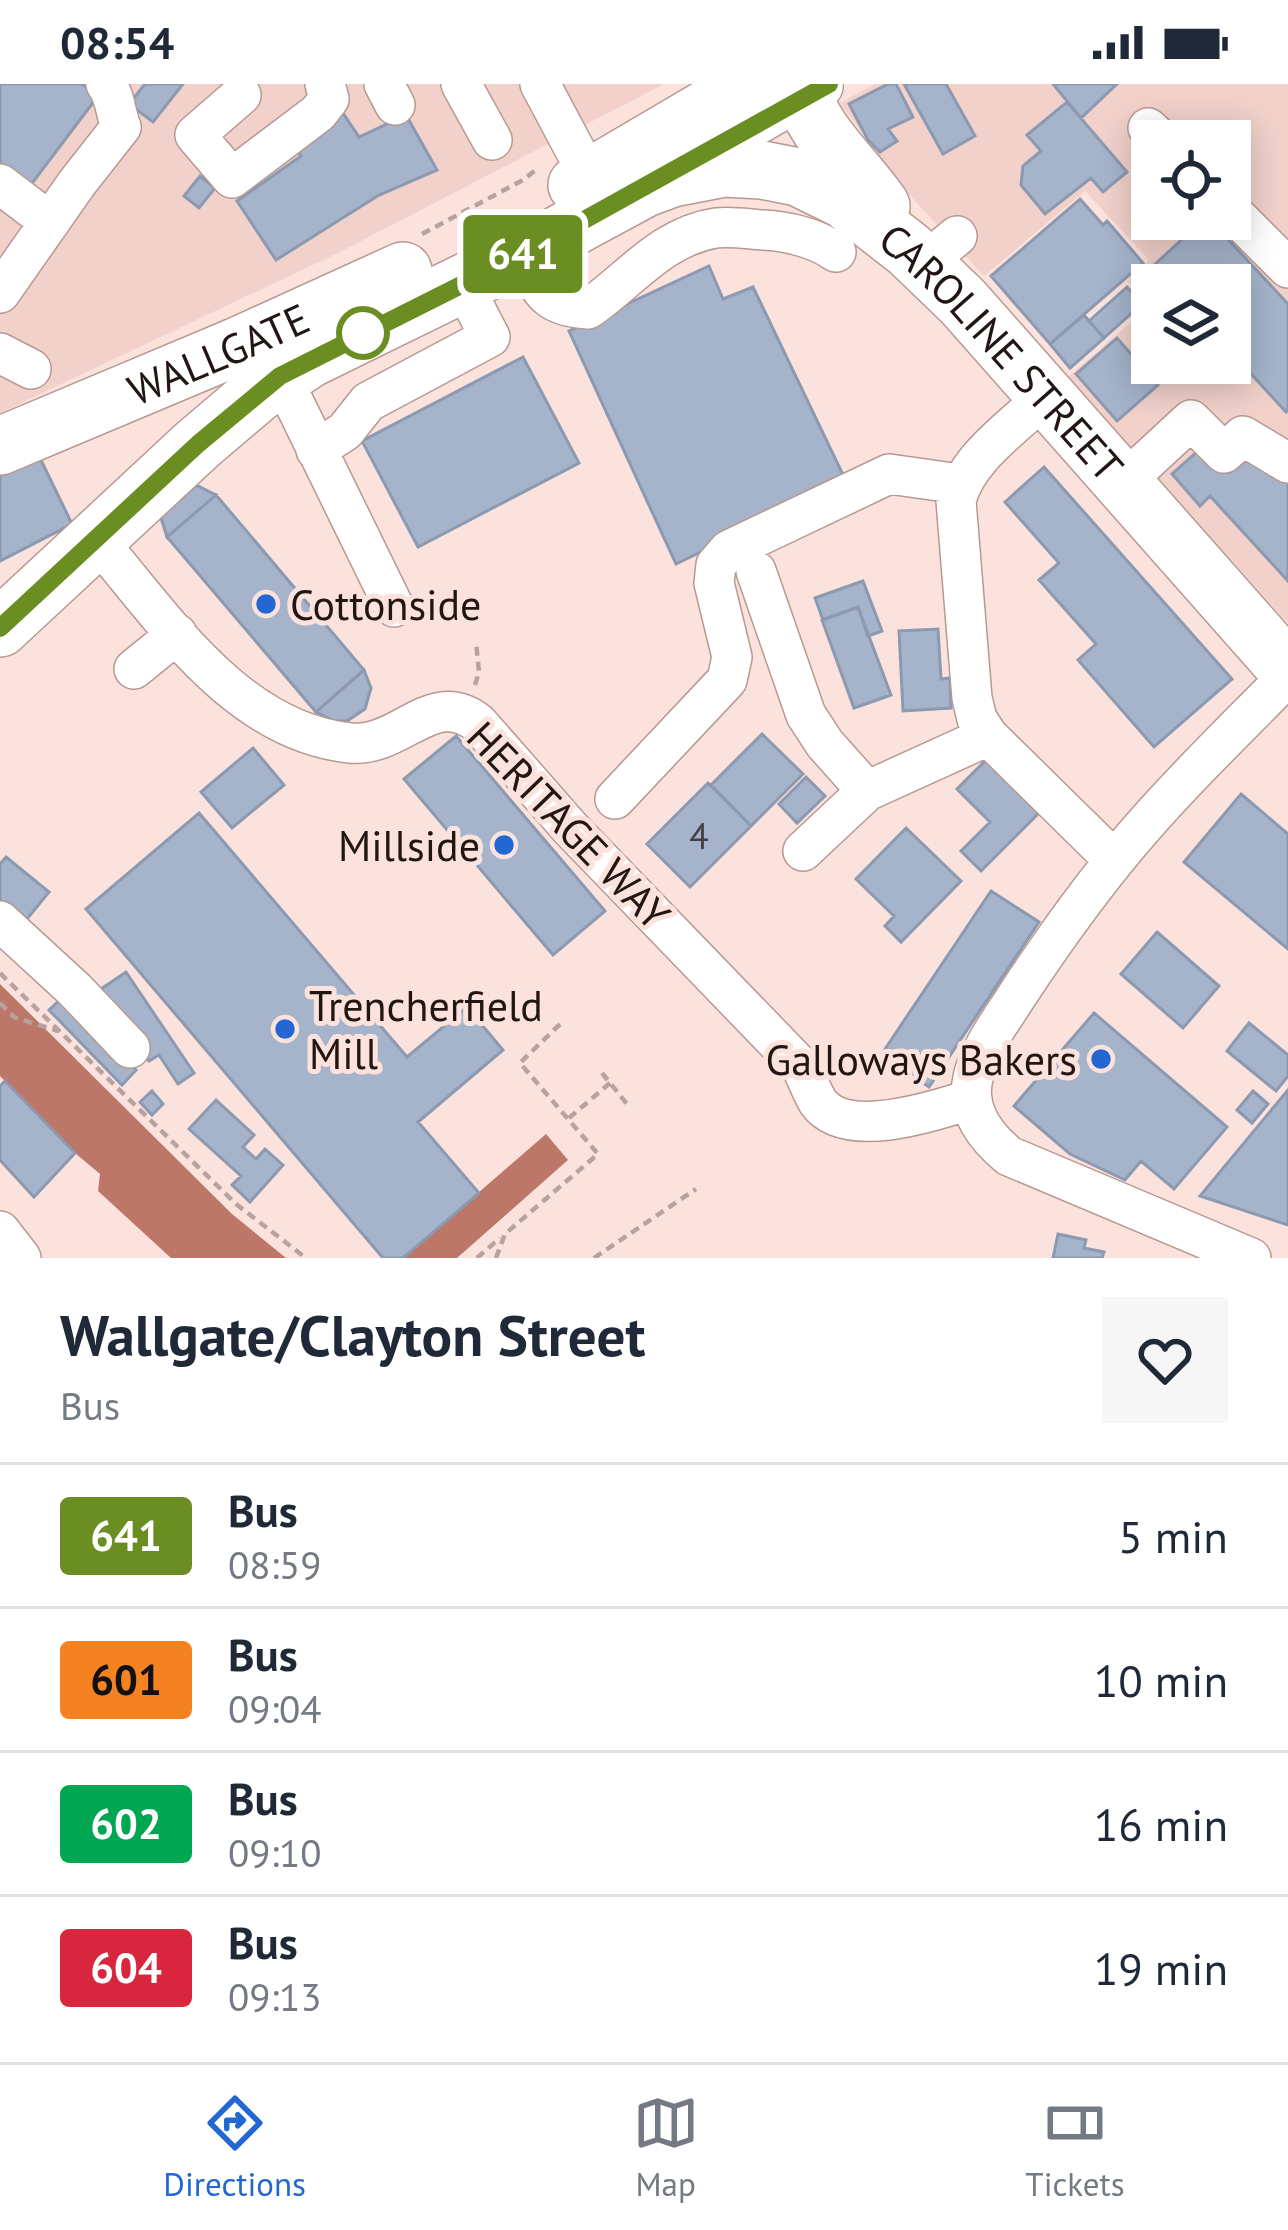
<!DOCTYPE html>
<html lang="en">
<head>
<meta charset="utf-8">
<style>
	body { margin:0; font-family:"PT Sans",sans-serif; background:#f6f6f7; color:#1f2937; height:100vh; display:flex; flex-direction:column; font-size:45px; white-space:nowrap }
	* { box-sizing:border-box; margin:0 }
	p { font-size:39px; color:#747a83 }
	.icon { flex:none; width:66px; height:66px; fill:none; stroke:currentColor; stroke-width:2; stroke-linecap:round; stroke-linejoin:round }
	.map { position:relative; height:1174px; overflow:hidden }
	.side { display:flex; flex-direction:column; background:#fff; flex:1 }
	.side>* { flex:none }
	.badge { padding:0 24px; border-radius:9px; font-size:42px; line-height:78px }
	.controls { position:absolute; left:1131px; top:36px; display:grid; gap:24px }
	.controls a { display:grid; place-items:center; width:120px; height:120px; border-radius:0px; background:#fff; box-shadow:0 6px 30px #0003; font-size:60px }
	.map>.badge { position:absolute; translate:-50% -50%; box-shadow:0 0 0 6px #fff }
	.round { display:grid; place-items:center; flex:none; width:126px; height:126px; border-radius:0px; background:#f6f6f7 }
	.headline { display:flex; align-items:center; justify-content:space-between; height:204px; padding:0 60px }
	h1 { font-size:57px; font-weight:700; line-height:90px }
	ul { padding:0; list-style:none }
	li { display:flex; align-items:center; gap:36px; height:144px; padding:0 60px; border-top:3px solid #e0e1e3 }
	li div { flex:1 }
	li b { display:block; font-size:45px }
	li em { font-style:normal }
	li .badge { min-width:132px; font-weight:700; text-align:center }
	.status { display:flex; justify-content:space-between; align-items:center; height:84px; padding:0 60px; background:#fff; direction:ltr }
	.status svg { height:33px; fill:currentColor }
	.tab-bar { display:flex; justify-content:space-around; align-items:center; height:168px; border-top:3px solid #e0e1e3; background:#fff; font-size:33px; color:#747a83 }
	.tab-bar a { display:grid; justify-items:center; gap:6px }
	.tab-bar .selected { color:#2367d3 }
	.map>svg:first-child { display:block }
</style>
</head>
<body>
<div class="status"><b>08:54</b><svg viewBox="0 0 49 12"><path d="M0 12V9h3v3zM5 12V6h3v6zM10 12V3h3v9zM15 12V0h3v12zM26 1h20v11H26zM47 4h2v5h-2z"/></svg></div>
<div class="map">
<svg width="1288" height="1174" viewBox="0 0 1288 1174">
	<rect width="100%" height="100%" fill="#fce2dc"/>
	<path fill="#f1d1ca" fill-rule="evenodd" d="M0,0H664L338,169L0,329Z
		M875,0H1288V539L1067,294L1130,239L1152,262V279H1230V201H1152V227L1127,197L1149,176L1085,107L984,192L904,105L840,19ZM1152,57H1230V135H1152Z"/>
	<path fill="#bc7768" d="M0,900L232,1130L286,1174H171L98,1107L100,1090L75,1069L0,992Z
		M546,1050L568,1076L457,1174H403Z"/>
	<path fill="#a5b4cb" stroke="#8b99b1" stroke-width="3" d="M0,0H82L98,12L27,106L0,85Z
		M145,0H183L153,38L129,20Z
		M888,0H896L913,33L888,45L897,57L880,68L868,56L849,20Z
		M904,0H946L975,52L943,70Z
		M1053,0H1117L1081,34Z
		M1067,18L1127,88L1103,108L1091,94L1045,130L1021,101L1023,82L1041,67L1027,51Z
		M341,26L359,53L406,31L437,86L379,111L276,176L237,117L301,72L291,59Z
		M200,92L215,104L199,124L184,112Z
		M1080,115L1103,141L1107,137L1143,179L1050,260L991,192Z
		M1204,135H1209L1288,220V326L1286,328L1230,267V201H1169L1152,183Z
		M709,182L723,215L753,203L846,397L676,480L569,247Z
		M1127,203L1152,231V253L1132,229L1104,254L1089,237Z
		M1084,231L1104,254L1070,284L1050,260Z
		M1117,254L1158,301L1117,337L1076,290Z
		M523,273L579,379L418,463L362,357Z
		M1256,364L1288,399V497L1210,412L1200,422L1172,390L1198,367L1220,377L1230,388Z
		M40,374L72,440L0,477V389Z
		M1044,383L1232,595L1154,663L1078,576L1096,560L1039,496L1059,479L1005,418Z
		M186,402H198L216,411L167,453L161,434L163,421Z
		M216,411L364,586L316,628L167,453Z
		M863,497L882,547L868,552L858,523L823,536L815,514Z
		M858,523L891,611L854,624L822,536Z
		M938,545L941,595L950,594L951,624L903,627L899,547Z
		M364,586L371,604L365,625L347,637H334L316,628Z
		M762,650L803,690L751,742L711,701Z
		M456,652L605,827L553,871L404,695Z
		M253,664L284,701L232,744L201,708Z
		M986,676L1040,728L981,787L961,767L990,738L957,705Z
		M806,693L825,712L797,739L779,720Z
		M708,699L751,742L690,803L647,760Z
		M1241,710L1288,750V865L1184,778Z
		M199,729L407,973L467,923L503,966L418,1038L479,1109L403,1174H383L86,825Z
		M906,744L961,797L901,858L885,842L894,832L856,795Z
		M6,773L49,808L23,840L0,822V780Z
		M991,807L1039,838L929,1003L881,971Z
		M1157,848L1219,902L1183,944L1121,890Z
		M126,888L194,989L178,1000L159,971L149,977L101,905Z
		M64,912L136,986L122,1001L49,926Z
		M1094,929L1227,1043L1174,1105L1141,1077L1125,1096L1070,1070L1014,1022Z
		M1249,939L1288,971V992L1276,1007L1227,967Z
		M5,997L75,1069L34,1113L0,1076V1002Z
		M1288,1006V1141L1200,1112Z
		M152,1007L163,1020L152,1031L140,1018Z
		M1253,1007L1268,1020L1252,1039L1237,1026Z
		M216,1016L254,1051L243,1063L256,1075L265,1065L283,1081L250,1118L232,1101L241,1092L189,1045Z
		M1058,1150L1086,1156L1084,1164L1104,1168L1102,1174H1053Z"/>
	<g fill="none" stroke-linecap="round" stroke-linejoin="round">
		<g stroke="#b89992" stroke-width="42">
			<path id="minor" d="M384,0L395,21
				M461,0L492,56
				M540,0L590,94
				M241,11L195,51L232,94L318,29L329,15L325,0
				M1148,44L1162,57
				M687,81L823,3
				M0,100L50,138
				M1230,126L1288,184
				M521,171C542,206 543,222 588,225C629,197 662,152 716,144C731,142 748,145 763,146C787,147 816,154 836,168
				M924,179L957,152
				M0,209L77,99L121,43C115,29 116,13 106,0
				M0,269L31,285
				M281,292L394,523
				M1047,311C1016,341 966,374 956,417L972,614L977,635L988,652L1114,776
				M316,366L345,347L368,318L490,253L463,201
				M1123,399L1191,336L1224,369L1243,352L1288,379
				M96,455C164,534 236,647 350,659C401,664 432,603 478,639L571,745L802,984C807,995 812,1008 818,1018C846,1057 935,1027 972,1015
				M756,487L806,631L825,660L867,707L988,652
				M134,585L177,550
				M615,715L727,596L732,573L714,499L716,481L729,466L889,390L960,400
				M803,767L867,707
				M0,837L75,906L130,964
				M0,1147L21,1174
				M1251,1174L1009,1072C986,1053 965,1027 973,994C979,965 1001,937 1016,913C1056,852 1099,792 1148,737C1192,687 1241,640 1288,592"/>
		</g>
		<g stroke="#b89992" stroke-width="60">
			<g id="highway">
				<path d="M800,0C811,49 854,82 881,122"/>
				<path d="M577,101L749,0"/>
				<path id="s1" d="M0,362L238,262L403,187"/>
				<path id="s2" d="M0,544L198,360L258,309L309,275L521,171L645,104L672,94L724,84L762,86L798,93L845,116L909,166L963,218L1288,586"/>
			</g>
		</g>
		<path stroke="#b7a29d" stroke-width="4.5" stroke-dasharray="9 6" stroke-linecap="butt" d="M422,150L523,96L537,85
			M475,601L479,588L476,558
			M0,889L236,1120L306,1174
			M0,919L14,933L58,947
			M602,989L627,1020
			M569,1034L610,999
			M477,1174L500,1154
			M496,1174L505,1150L598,1070L520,979L560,940
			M594,1174L696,1105"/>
		<use href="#minor" stroke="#fff" stroke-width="39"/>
		<use href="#highway" stroke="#fff" stroke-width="57"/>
	</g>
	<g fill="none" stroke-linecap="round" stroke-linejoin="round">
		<g stroke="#fff" stroke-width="27">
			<path id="line" d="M0,544L198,360L280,292L521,171L829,0"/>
		</g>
		<use href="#line" stroke="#6b8e23" stroke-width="18"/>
	</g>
	<circle fill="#fff" stroke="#6b8e23" stroke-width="6" cx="363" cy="249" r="24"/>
	<g fill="#2367d3" stroke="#fce2dc" stroke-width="4.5">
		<circle cx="266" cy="520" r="12"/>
		<circle cx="504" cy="761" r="12"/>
		<circle cx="285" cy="945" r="12"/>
		<circle cx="1101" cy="975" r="12"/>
	</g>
	<g text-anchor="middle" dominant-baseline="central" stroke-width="10" stroke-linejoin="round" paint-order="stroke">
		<g font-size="36" fill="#423e41">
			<text x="699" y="751">4</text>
		</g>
		<g font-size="42" fill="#211613" stroke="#fce2dc">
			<text stroke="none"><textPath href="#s1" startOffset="237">WALLGATE</textPath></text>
			<text stroke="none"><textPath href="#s2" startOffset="1215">CAROLINE STREET</textPath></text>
			<text transform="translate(569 741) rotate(46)">HERITAGE WAY</text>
		</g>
		<g font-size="42" fill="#211613" stroke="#fce2dc" text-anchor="start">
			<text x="290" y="520">Cottonside</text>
			<text x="480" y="761" text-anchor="end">Millside</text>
			<text x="309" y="921">Trencherfield<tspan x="309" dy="48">Mill</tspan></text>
			<text x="1077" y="975" text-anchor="end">Galloways Bakers</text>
		</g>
	</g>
</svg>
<div class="controls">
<a><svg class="icon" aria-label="locate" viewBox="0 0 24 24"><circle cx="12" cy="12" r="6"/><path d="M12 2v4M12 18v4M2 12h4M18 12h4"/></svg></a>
<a><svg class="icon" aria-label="layers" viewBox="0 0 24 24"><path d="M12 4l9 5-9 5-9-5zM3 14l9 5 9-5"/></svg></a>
</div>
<b class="badge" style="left:523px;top:170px;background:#6b8e23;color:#fff">641</b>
</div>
<section class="side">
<div class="headline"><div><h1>Wallgate/Clayton Street</h1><p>Bus</p></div><a class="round"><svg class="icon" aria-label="heart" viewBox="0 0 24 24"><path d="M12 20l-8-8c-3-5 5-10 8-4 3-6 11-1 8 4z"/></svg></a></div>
<ul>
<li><span class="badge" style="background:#6b8e23;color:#fff">641</span><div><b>Bus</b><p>08:59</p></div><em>5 min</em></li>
<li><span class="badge" style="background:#f58220;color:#111">601</span><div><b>Bus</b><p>09:04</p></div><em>10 min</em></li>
<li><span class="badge" style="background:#00a651;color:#fff">602</span><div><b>Bus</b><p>09:10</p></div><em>16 min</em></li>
<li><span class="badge" style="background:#d7263d;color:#fff">604</span><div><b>Bus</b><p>09:13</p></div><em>19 min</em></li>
</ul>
</section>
<nav class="tab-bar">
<a class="selected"><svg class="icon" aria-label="directions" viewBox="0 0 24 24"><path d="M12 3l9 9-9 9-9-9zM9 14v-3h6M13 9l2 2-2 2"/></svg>Directions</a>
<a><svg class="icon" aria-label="map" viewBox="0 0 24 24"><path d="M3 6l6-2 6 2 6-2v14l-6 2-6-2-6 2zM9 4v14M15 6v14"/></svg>Map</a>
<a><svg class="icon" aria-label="tickets" viewBox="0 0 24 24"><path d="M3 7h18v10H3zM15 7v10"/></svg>Tickets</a>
</nav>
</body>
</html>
